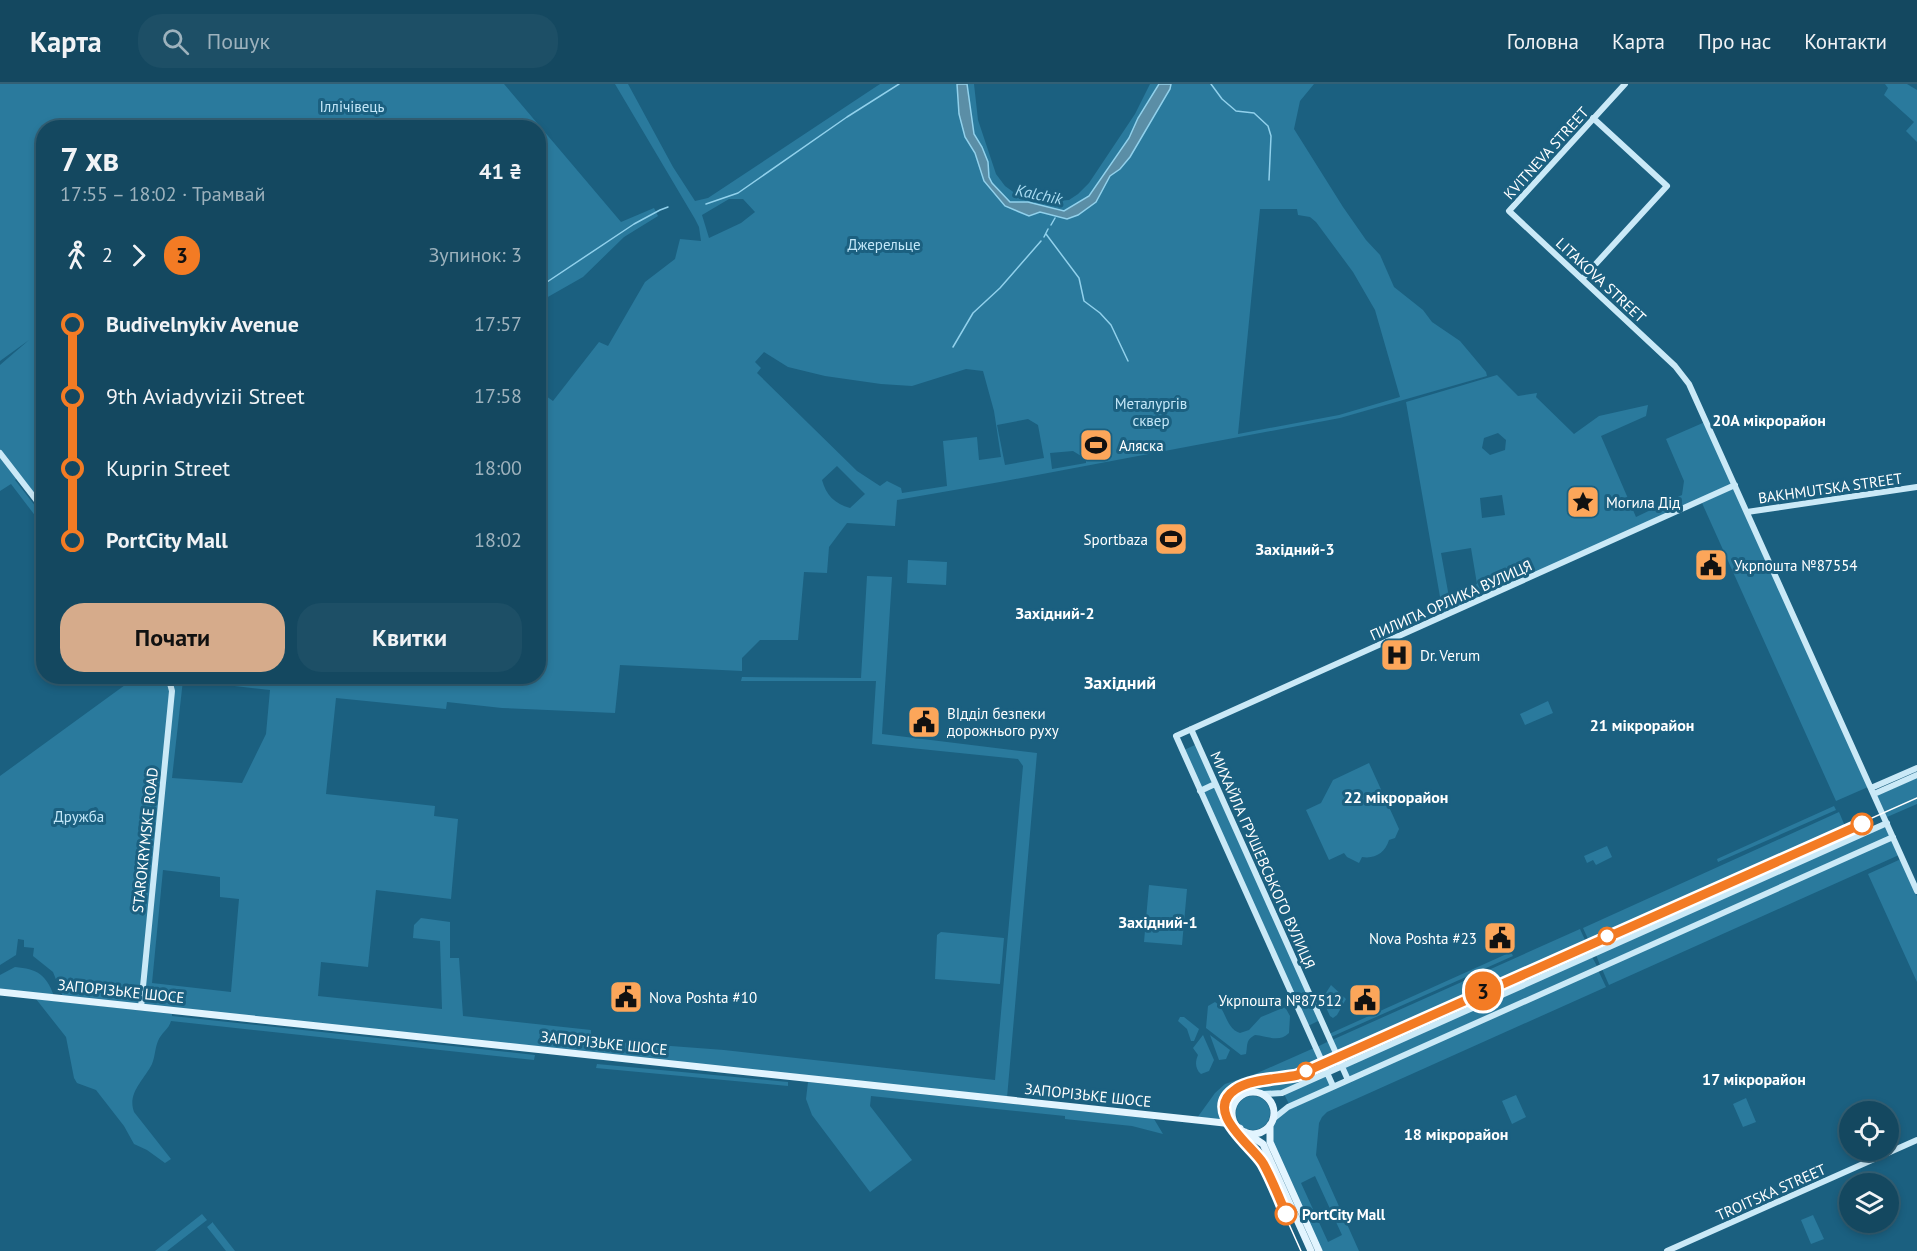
<!DOCTYPE html>
<html lang="uk">
<head>
<meta charset="utf-8">
<style>
	body { margin:0; font-family:"PT Sans",sans-serif; background:#1d4f66; color:#f1f3f6; height:100vh; display:flex; flex-direction:column; font-size:22px; white-space:nowrap }
	* { box-sizing:border-box; margin:0 }
	p { font-size:20px; color:#9db2bd }
	.icon { flex:none; width:33px; height:33px; fill:none; stroke:currentColor; stroke-width:2; stroke-linecap:round; stroke-linejoin:round }
	.map { position:relative; flex:1; overflow:hidden }
	.drawer { position:absolute; left:36px; top:36px; width:510px; height:564px; display:flex; flex-direction:column; background:#144860; border-radius:24px; box-shadow:0 3px 9px #0003,0 0 0 2px #336075 }
	.drawer>* { flex:none }
	.badge { padding:0 12px; border-radius:20px; font-size:21px; line-height:39px }
	.fabs { position:absolute; left:1839px; top:1017px; display:grid; gap:12px }
	.fabs a { display:grid; place-items:center; width:60px; height:60px; border-radius:50%; background:#144860; box-shadow:0 3px 9px #0003,0 0 0 2px #336075; font-size:30px }
	.map>.badge { position:absolute; translate:-50% -50%; box-shadow:0 0 0 3px #fff }
	.legs { display:flex; align-items:center; gap:9px; height:66px; padding:0 24px; font-size:20px }
	.legs p { margin-inline-start:auto }
	.headline { display:flex; align-items:center; justify-content:space-between; height:102px; padding:0 24px }
	h1 { font-size:33px; font-weight:700; line-height:45px }
	.action { display:flex; gap:12px; margin-top:auto; padding:12px 24px }
	.action a { flex:1; height:69px; border-radius:24px; background:#d6ab8b; color:#111; font-size:24px; font-weight:700; line-height:69px; text-align:center }
	.action a+a { background:#1d4f66; color:#f1f3f6 }
	ul { padding:0 24px; list-style:none }
	li { display:flex; align-items:center; gap:21px; height:72px; font-size:22px }
	li i { display:grid; place-items:center; width:9px; height:100%; margin:0 8px; background:currentColor }
	li i::after { content:''; width:15px; height:15px; margin:-8px; border:4px solid; border-radius:50%; background:#144860 }
	li p { margin-inline-start:auto }
	li:first-child i { background:linear-gradient(#0000 50%,currentColor 0) }
	li:last-child i { background:linear-gradient(currentColor 50%,#0000 0) }
	header { display:flex; align-items:center; gap:36px; box-sizing:border-box; height:84px; padding:0 30px; background:#144860; border-bottom:2px solid #336075 }
	header strong { font-size:28px }
	nav { display:flex; gap:33px; margin-inline-start:auto; font-size:21px }
	.search { width:420px; height:54px; background:#1d4f66; display:flex; align-items:center; gap:15px; box-sizing:border-box; padding:0 21px; border-radius:24px; color:#9db2bd; font-size:22px }
	.map>svg:first-child { display:block }
</style>
</head>
<body>
<header>
<strong>Карта</strong>
<div class="search"><svg class="icon" aria-label="search" viewBox="0 0 24 24"><circle cx="10" cy="10" r="6"/><path d="M15 15l6 6"/></svg>Пошук</div>
<nav><a>Головна</a><a>Карта</a><a>Про нас</a><a>Контакти</a></nav>
</header>
<div class="map">
<svg width="1917" height="1167" viewBox="0 0 1917 1167">
	<rect width="100%" height="100%" fill="#1b6080"/>
	<path fill="#2a7a9d" fill-rule="evenodd" d="M0,0H504L621,138L654,124L658,132L624,153L583,193L539,218L538,44H44L43,426L18,394L15,396L43,432V442L11,400L0,407V281L29,256L0,277Z
		M615,0H628L673,83L695,117L708,114L880,0H974L978,36L996,90L1005,102L1016,110L1057,117L1069,116L1078,110L1089,99L1135,30L1150,0H1314L1300,17L1294,45L1343,123L1366,156L1380,171L1394,203L1423,226L1432,238L1460,257L1486,288L1487,292L1340,334L1000,398L897,416L895,442L847,439L829,463L827,489L804,488L798,556H760L742,574V587L620,581L615,629L502,624L447,618L446,625L336,614L326,710L435,722L434,732L458,735L451,815L376,806L368,883L321,878L318,912L442,925L440,857L413,854L414,841L421,834L450,838V874H459L463,932L591,946V956L724,966L995,996L1023,682L1018,675L872,660L876,597H741L742,593L861,594L867,492L892,493L882,650L1037,669L1007,1014L63,913L53,888L33,872L34,864L24,863V856L18,855L16,871L0,881V692L136,593L538,592L539,307L553,317L599,258L608,262L645,198L675,175L680,155L701,157L699,143L695,135ZM729,115H743L755,128L741,139L709,154L702,131ZM1260,125H1297L1298,131L1310,133L1316,138L1353,188L1375,226L1400,313L1339,331L1238,350ZM764,268L788,283L825,292L881,300L912,302L966,285L983,287L994,327L1001,373L979,376L977,353L943,357L947,402L902,409L901,404L887,397L880,402L857,387L757,289L761,284L755,278ZM1028,335L1038,341L1044,374L1005,381L997,341ZM1073,367L1086,375V379L1052,385L1050,369ZM837,382L865,410L850,424C835,420 826,411 822,396ZM183,596L270,606L266,650L242,699L172,694ZM163,786L220,793V813L239,815L231,908L152,899Z
		M1885,0H1907L1917,6V58L1906,47L1914,38L1884,11L1888,4Z
		M1497,291L1518,312L1537,309L1536,313L1574,350L1599,332L1648,321L1646,332L1601,352L1636,433L1682,411L1684,397L1666,355L1705,338L1733,400L1443,530L1406,318ZM1498,349L1506,356L1505,366L1490,371L1482,364L1484,354ZM1502,411L1505,431L1482,434L1480,414ZM1471,464L1477,500L1449,513L1441,469Z
		M1734,404L1868,703L1836,717L1702,419Z
		M908,476L947,478L946,501L907,499Z
		M1548,617L1553,629L1525,641L1520,630Z
		M1195,661L1213,699L1201,704L1184,666Z
		M1369,679L1399,745L1395,754L1389,756C1385,769 1375,775 1362,773L1359,779L1347,773L1344,769L1329,776L1306,726L1321,719L1333,696Z
		M1917,694V720L1887,733L1877,711Z
		M1214,703L1320,936L1308,942L1203,708Z
		M1834,722L1836,726L1718,778L1717,775Z
		M1839,728L1850,754L1594,868L1583,844Z
		M1886,742L1890,752L1600,881L1596,871Z
		M1892,755L1899,771L1609,901L1602,885Z
		M1607,762L1612,773L1596,781L1593,776L1587,779L1584,772Z
		M1901,775L1917,812V898L1868,790Z
		M1149,801L1187,805L1182,861L1144,858Z
		M1580,845L1591,869L1343,980L1332,956Z
		M941,848L1004,854L1000,900L935,895L937,851Z
		M1511,868L1513,872L1331,953L1329,950Z
		M1592,873L1597,882L1349,993L1344,983Z
		M15,883C37,885 46,890 54,912L0,906V891Z
		M1598,886L1606,903L1327,1028L1322,1033L1319,1039L1316,1071L1359,1167H1322L1272,1057V1042L1281,1029ZM1315,1092L1342,1151L1328,1158L1301,1099Z
		M1331,901L1346,915L1337,931L1333,934L1330,932L1322,915Z
		M36,915L172,930V932L535,971L534,976L171,937C169,945 161,949 158,957C155,964 155,973 152,980C144,996 127,1009 134,1028L171,1075L165,1079L147,1066L134,1060L124,1042L96,1006L77,999L74,994L66,953Z
		M1215,918C1227,926 1225,944 1240,949L1249,946L1261,933L1285,923L1290,932L1289,949C1279,959 1268,952 1255,951C1245,956 1248,962 1246,970L1241,971L1206,944L1208,922Z
		M1180,933H1184L1199,945L1194,957H1191L1187,945L1178,937Z
		M1203,951L1214,976L1209,987L1201,990C1195,985 1195,978 1198,971L1193,964Z
		M1210,951L1230,966L1226,975L1219,976Z
		M1329,957L1340,981L1328,986L1317,963Z
		M1314,964L1325,988C1311,994 1297,1002 1282,1007C1265,1012 1242,997 1232,1019C1230,1024 1230,1028 1228,1033L1222,1036L1197,1034L1215,1009L1225,1000L1255,990Z
		M597,980L788,998V1002L596,984Z
		M1327,991L1331,1001L1289,1020L1284,1010Z
		M808,998L1154,1035L1163,1050L1132,1042L1065,1035V1032L871,1012L870,1022L912,1076L870,1108L812,1031L806,1015Z
		M1516,1011L1526,1033L1512,1040L1502,1017Z
		M1236 1029a17 17 0 1 1 34 0a17 17 0 1 1-34 0Z
		M1746,1014L1756,1038L1743,1043L1733,1020Z
		M202,1130L207,1136L167,1167H155Z
		M1813,1131L1824,1155L1811,1160L1801,1136Z
		M213,1138V1139L235,1167H226L207,1143Z"/>
	<path fill="#5b8ea6" stroke="#91d1ec" stroke-width="1.5" d="M957,0H967L974,50L982,63L988,78L989,93L992,99L1010,118H1028L1064,127L1089,112L1129,54L1138,34L1159,0H1171L1170,5L1130,73L1120,85L1110,92L1096,118L1078,131L1067,135L1040,128L1029,132L1005,122L984,97L975,69L965,53L959,30Z"/>
	<g fill="none" stroke-linecap="round" stroke-linejoin="round">
		<path stroke="#91d1ec" stroke-width="1.5" d="M1211,0L1222,15L1236,27L1254,29L1268,42L1271,52L1269,96
			M706,120L738,109L847,33L899,0
			M1051,141L1055,134
			M1046,150L1079,194L1084,217L1100,229L1111,241L1128,277
			M1044,153L1048,145
			M538,204L634,140L660,126L668,123
			M953,263L973,229L1000,204L1041,157"/>
		<path stroke="#cae9f7" stroke-width="6" d="M1625,0L1509,127L1675,282L1689,300L1917,807
			M1582,195L1667,102L1593,34
			M0,369L44,426
			M1747,428L1917,403
			M1191,645L1348,996
			M1871,704L1917,684
			M1200,707L1215,700
			M1874,710L1917,691
			M141,923L172,607L168,592
			M1333,1002L1176,652L1735,401
			M1263,1010L1282,1009L1887,739
			M1273,1035L1288,1023L1893,753
			M1667,1167L1917,1056"/>
		<path stroke="#e2f4fe" stroke-width="7" d="M0,908L1206,1037L1224,1039L1240,1044
			M1232 1029a21 21 0 1 1 42 0a21 21 0 1 1-42 0Z
			M1270,1041V1058L1319,1167
			M1245,1048L1263,1060L1311,1167"/>
		<path stroke="#fff" stroke-width="1.5" d="M1301,1167L1263,1082L1230,1045L1223,1029V1021L1227,1011L1236,1002L1298,989L1917,714"/>
	</g>
	<g fill="none" stroke-linecap="round" stroke-linejoin="round">
		<g stroke="#fff" stroke-width="14">
			<path id="line-1" d="M1286,1130C1279,1113 1272,1095 1263,1079C1252,1061 1202,1027 1236,1005C1250,995 1281,995 1298,991L1862,740"/>
		</g>
		<use href="#line-1" stroke="#f37b24" stroke-width="9"/>
	</g>
	<defs>
		<g id="stadium-square" transform="scale(1.725)"><rect x="-9" y="-9" width="18" height="18" rx="4" fill="#fca65a" stroke="#1b6080"/><path d="M0-5a6.5 5 0 1 0 0 10a6.5 5 0 1 0 0-10ZM-3.5-1.8h7v3.6h-7Z" fill="#111"/></g>
		<g id="sight-square" transform="scale(1.725)"><rect x="-9" y="-9" width="18" height="18" rx="4" fill="#fca65a" stroke="#1b6080"/><path d="M0-6L1.8-2.2L6-1.7L2.9 1.2L3.7 5.4L0 3.3L-3.7 5.4L-2.9 1.2L-6-1.7L-1.8-2.2Z" fill="#111"/></g>
		<g id="civic-square" transform="scale(1.725)"><rect x="-9" y="-9" width="18" height="18" rx="4" fill="#fca65a" stroke="#1b6080"/><path d="M-.6-6.5H3V-4.5H.6V-3L4-1V1h2V6H-6V1h2V-1L-.6-3ZM-1.2 2.5V6h2.4V2.5Z" fill="#111"/></g>
		<g id="hospital-square" transform="scale(1.725)"><rect x="-9" y="-9" width="18" height="18" rx="4" fill="#fca65a" stroke="#1b6080"/><path d="M-5-5h3v3.5h4V-5h3V5h-3V1.5h-4V5h-3Z" fill="#111"/></g>
	</defs>
	<g fill-rule="evenodd">
		<use href="#stadium-square" x="1096" y="361"/>
		<use href="#sight-square" x="1583" y="418"/>
		<use href="#stadium-square" x="1171" y="455"/>
		<use href="#civic-square" x="1711" y="481"/>
		<use href="#hospital-square" x="1397" y="571"/>
		<use href="#civic-square" x="924" y="638"/>
		<use href="#civic-square" x="1500" y="854"/>
		<use href="#civic-square" x="626" y="913"/>
		<use href="#civic-square" x="1365" y="916"/>
	</g>
	<g fill="#fff" stroke="#f37b24" stroke-width="3">
		<circle cx="1862" cy="740" r="10"/>
		<circle cx="1607" cy="852" r="8"/>
		<circle cx="1306" cy="987" r="8"/>
		<circle cx="1286" cy="1130" r="10"/>
	</g>
	<g text-anchor="middle" dominant-baseline="central" stroke-width="6" stroke-linejoin="round" paint-order="stroke">
		<g font-size="15" fill="#c3e7f8" stroke="#1b6080">
			<text x="352" y="22">Іллічівець</text>
			<text x="884" y="160">Джерельце</text>
			<text x="1151" y="319">Металургів<tspan x="1151" dy="17">сквер</tspan></text>
			<text x="79" y="732">Дружба</text>
		</g>
		<g font-size="15" fill="#fff" stroke="#1b6080">
			<text transform="translate(1546 69) rotate(-48)">KVITNEVA STREET</text>
			<text transform="translate(1601 196) rotate(43)">LITAKOVA STREET</text>
			<text transform="translate(1830 404) rotate(-8)">BAKHMUTSKA STREET</text>
			<text transform="translate(1451 516) rotate(-24)">ПИЛИПА ОРЛИКА ВУЛИЦЯ</text>
			<text transform="translate(145 756) rotate(-84)">STAROKRYMSKE ROAD</text>
			<text transform="translate(1263 776) rotate(66)">МИХАЙЛА ГРУШЕВСЬКОГО ВУЛИЦЯ</text>
			<text transform="translate(121 907) rotate(6)">ЗАПОРІЗЬКЕ ШОСЕ</text>
			<text transform="translate(604 959) rotate(6)">ЗАПОРІЗЬКЕ ШОСЕ</text>
			<text transform="translate(1088 1011) rotate(6)">ЗАПОРІЗЬКЕ ШОСЕ</text>
			<text transform="translate(1771 1108) rotate(-24)">TROITSKA STREET</text>
		</g>
		<g font-size="15" fill="#fff" stroke="#1b6080" text-anchor="start">
			<text x="1119" y="361">Аляска</text>
			<text x="1606" y="418">Могила Дiд</text>
			<text x="1148" y="455" text-anchor="end">Sportbaza</text>
			<text x="1734" y="481">Укрпошта №87554</text>
			<text x="1420" y="571">Dr. Verum</text>
			<text x="947" y="629">ВІдділ безпеки<tspan x="947" dy="17">дорожнього руху</tspan></text>
			<text x="1477" y="854" text-anchor="end">Nova Poshta #23</text>
			<text x="649" y="913">Nova Poshta #10</text>
			<text x="1342" y="916" text-anchor="end">Укрпошта №87512</text>
		</g>
		<g font-size="15" font-weight="bold" fill="#fff" stroke="#1b6080" text-anchor="start">
			<text x="1302" y="1130">PortCity Mall</text>
		</g>
		<g font-size="16" font-style="italic" fill="#a9dcf2" stroke="#1b6080">
			<text transform="translate(1039 110) rotate(12)">Kalchik</text>
		</g>
		<g font-size="16" font-weight="bold" fill="#fff" stroke="#1b6080">
			<text x="1769" y="336">20А мікрорайон</text>
			<text x="1295" y="465">Західний-3</text>
			<text x="1055" y="529">Західний-2</text>
			<text x="1642" y="641">21 мікрорайон</text>
			<text x="1396" y="713">22 мікрорайон</text>
			<text x="1158" y="838">Західний-1</text>
			<text x="1754" y="995">17 мікрорайон</text>
			<text x="1456" y="1050">18 мікрорайон</text>
		</g>
		<g font-size="18" font-weight="bold" fill="#fff" stroke="#1b6080">
			<text x="1120" y="598">Західний</text>
		</g>
	</g>
</svg>
<div class="fabs">
<a><svg class="icon" aria-label="locate" viewBox="0 0 24 24"><circle cx="12" cy="12" r="6"/><path d="M12 2v4M12 18v4M2 12h4M18 12h4"/></svg></a>
<a><svg class="icon" aria-label="layers" viewBox="0 0 24 24"><path d="M12 4l9 5-9 5-9-5zM3 14l9 5 9-5"/></svg></a>
</div>
<b class="badge" style="left:1483px;top:907px;background:#f37b24;color:#111">3</b>
<section class="drawer">
<div class="headline"><div><h1>7 хв</h1><p>17:55 – 18:02 · Трамвай</p></div><b>41 ₴</b></div>
<div class="legs"><svg class="icon" aria-label="walk" viewBox="0 0 24 24"><circle cx="13" cy="4" r="2"/><path d="M13 8l-2 6 4 7M11 14l-3 7M7 12l3-4h3l4 4"/></svg>2<svg class="icon" aria-label="forward" viewBox="0 0 24 24"><path d="M9 5l7 7-7 7"/></svg><b class="badge" style="background:#f37b24;color:#111">3</b><p>Зупинок: 3</p></div>
<ul>
<li><i style="color:#f37b24"></i><b>Budivelnykiv Avenue</b><p>17:57</p></li>
<li><i style="color:#f37b24"></i><span>9th Aviadyvizii Street</span><p>17:58</p></li>
<li><i style="color:#f37b24"></i><span>Kuprin Street</span><p>18:00</p></li>
<li><i style="color:#f37b24"></i><b>PortCity Mall</b><p>18:02</p></li>
</ul>
<div class="action"><a>Почати</a><a>Квитки</a></div>
</section>
</div>
</body>
</html>
